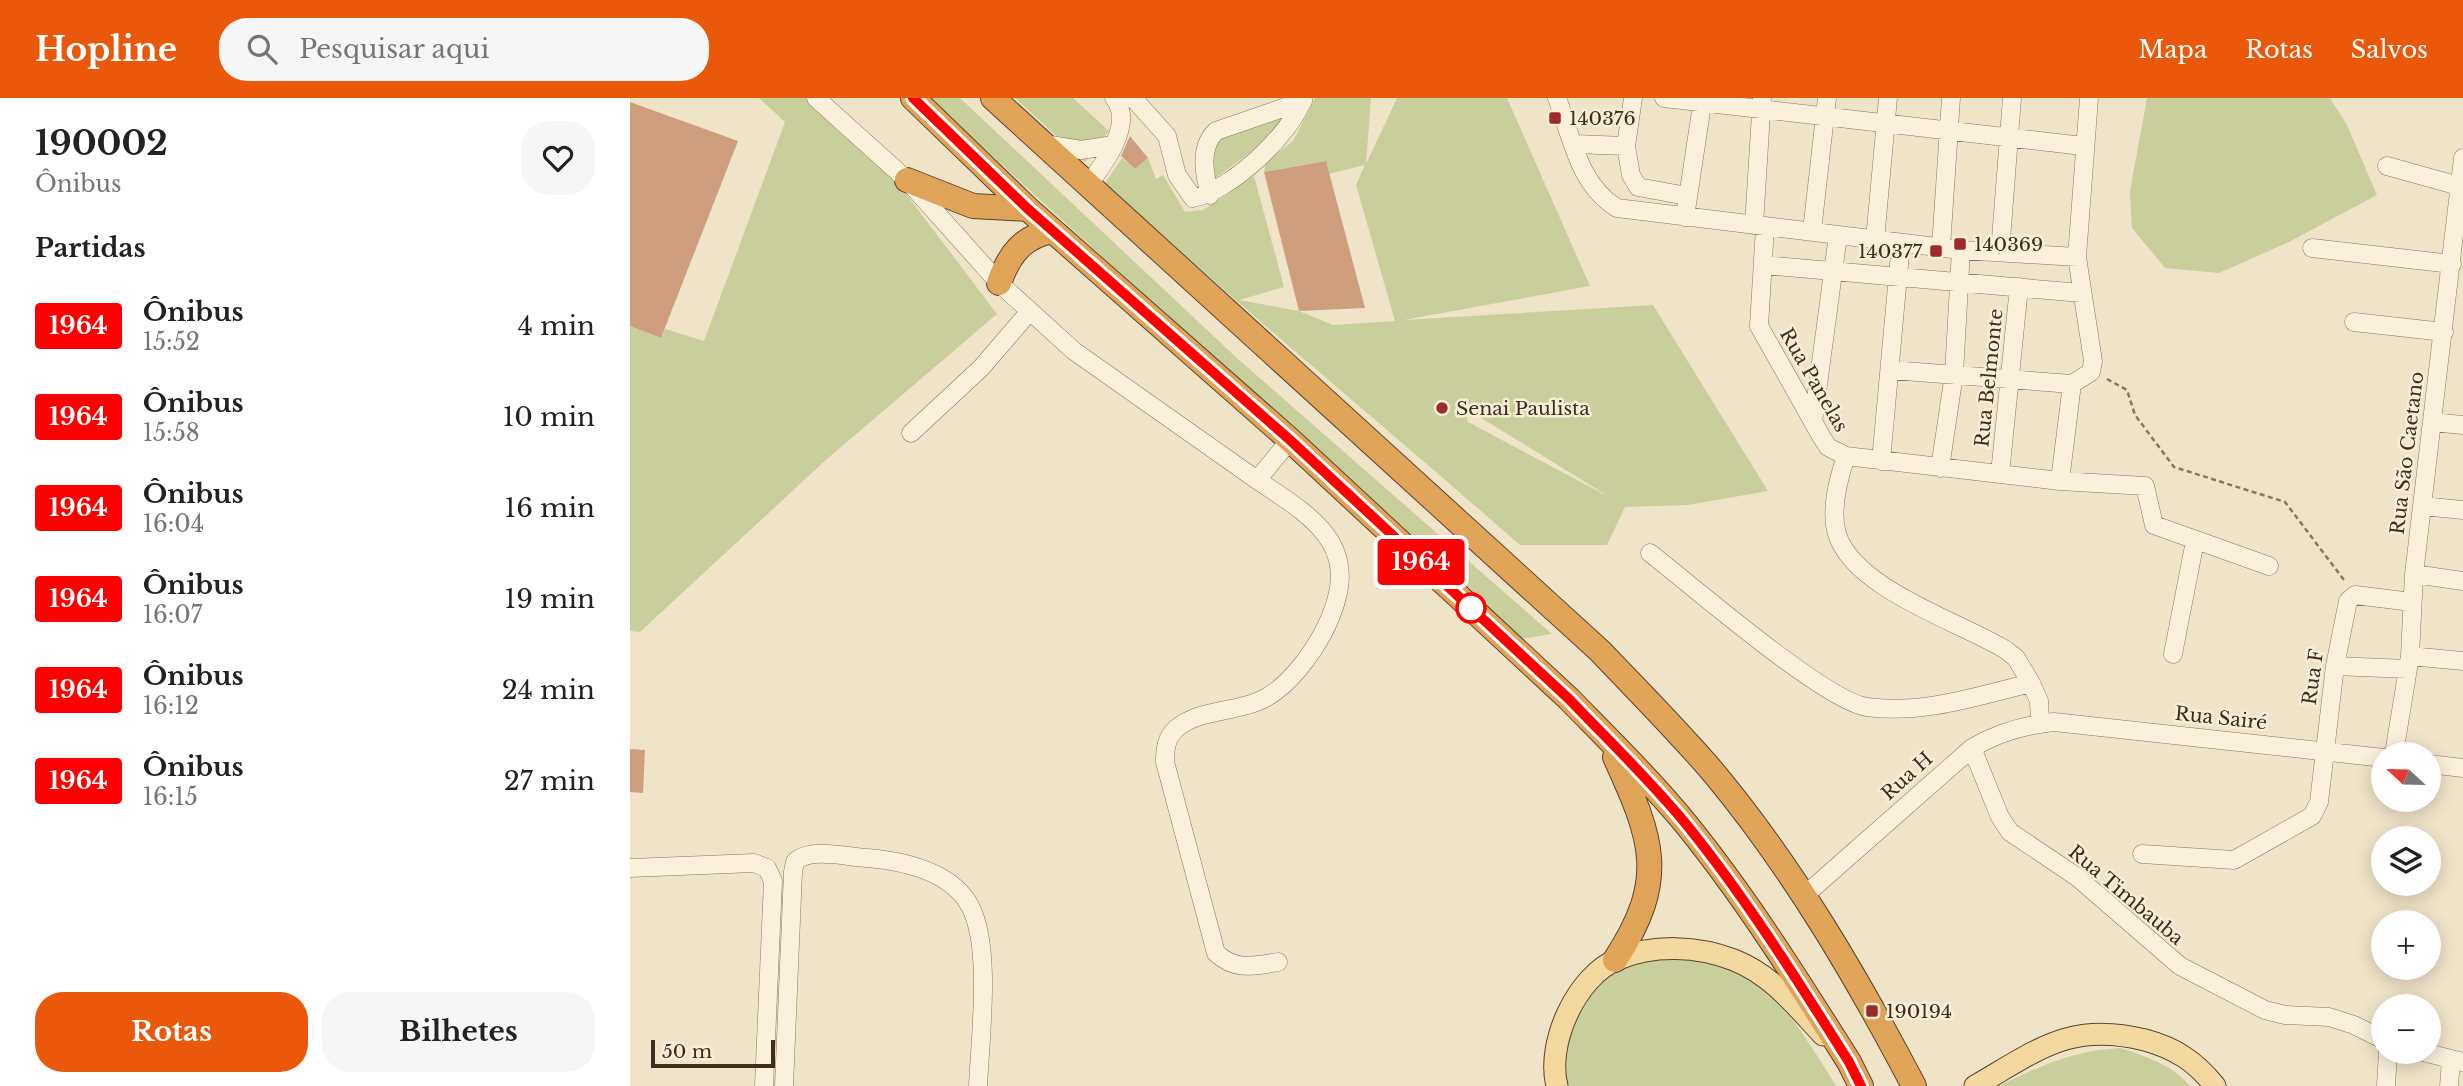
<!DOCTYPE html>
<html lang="pt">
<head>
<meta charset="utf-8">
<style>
	body { margin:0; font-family:"Libre Baskerville",serif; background:#f6f6f6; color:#222; height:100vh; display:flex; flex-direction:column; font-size:26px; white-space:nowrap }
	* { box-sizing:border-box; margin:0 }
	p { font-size:23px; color:#767676 }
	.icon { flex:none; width:38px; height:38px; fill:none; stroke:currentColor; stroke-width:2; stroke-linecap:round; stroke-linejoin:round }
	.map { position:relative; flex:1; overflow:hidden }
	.details { display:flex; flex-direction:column; background:#fff; width:630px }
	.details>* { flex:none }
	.badge { padding:0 14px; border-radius:5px; font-size:24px; line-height:46px }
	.needle { width:46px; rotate:292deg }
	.buttons { position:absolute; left:1741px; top:644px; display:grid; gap:14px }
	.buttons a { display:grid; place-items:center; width:70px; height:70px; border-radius:50%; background:#fff; box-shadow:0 4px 18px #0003; font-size:35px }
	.scale { position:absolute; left:21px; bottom:18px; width:124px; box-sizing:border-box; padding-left:7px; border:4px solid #3d2e20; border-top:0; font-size:19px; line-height:24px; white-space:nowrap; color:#3d2e20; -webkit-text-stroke:5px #f7eed8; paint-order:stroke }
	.map>.badge { position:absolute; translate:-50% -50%; box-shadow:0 0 0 4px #fff }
	h2 { padding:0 35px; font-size:26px; line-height:63px }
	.round { display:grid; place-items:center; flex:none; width:74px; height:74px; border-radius:28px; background:#f6f6f6 }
	.overview { display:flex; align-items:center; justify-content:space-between; height:119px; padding:0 35px }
	h1 { font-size:33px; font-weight:700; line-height:52px }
	.primary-button { display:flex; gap:14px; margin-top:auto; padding:14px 35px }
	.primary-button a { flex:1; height:80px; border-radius:28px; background:#ea580c; color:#fff; font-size:28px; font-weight:700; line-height:80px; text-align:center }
	.primary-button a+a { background:#f6f6f6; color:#222 }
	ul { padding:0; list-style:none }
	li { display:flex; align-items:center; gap:21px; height:91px; padding:0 35px }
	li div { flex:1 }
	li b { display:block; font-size:26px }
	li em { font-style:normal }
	li .badge { min-width:77px; font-weight:700; text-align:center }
	header { display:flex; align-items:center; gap:42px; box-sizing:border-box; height:98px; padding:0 35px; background:#ea580c; color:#fff }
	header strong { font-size:33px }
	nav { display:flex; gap:38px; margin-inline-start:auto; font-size:24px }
	.search { width:490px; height:63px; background:#f6f6f6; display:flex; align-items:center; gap:18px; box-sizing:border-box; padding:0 24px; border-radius:28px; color:#767676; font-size:26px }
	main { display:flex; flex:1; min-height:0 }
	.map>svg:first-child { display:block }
</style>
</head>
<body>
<header>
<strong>Hopline</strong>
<div class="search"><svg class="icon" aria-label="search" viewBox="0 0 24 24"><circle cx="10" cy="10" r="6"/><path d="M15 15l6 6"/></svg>Pesquisar aqui</div>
<nav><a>Mapa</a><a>Rotas</a><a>Salvos</a></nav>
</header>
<main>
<section class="details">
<div class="overview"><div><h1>190002</h1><p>Ônibus</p></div><a class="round"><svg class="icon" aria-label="heart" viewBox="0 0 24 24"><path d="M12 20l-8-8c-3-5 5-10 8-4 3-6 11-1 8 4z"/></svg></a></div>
<h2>Partidas</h2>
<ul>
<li><span class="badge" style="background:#f00;color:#fff">1964</span><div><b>Ônibus</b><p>15:52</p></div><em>4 min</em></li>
<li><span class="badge" style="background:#f00;color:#fff">1964</span><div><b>Ônibus</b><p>15:58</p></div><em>10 min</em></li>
<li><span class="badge" style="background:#f00;color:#fff">1964</span><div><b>Ônibus</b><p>16:04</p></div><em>16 min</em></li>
<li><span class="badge" style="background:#f00;color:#fff">1964</span><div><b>Ônibus</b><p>16:07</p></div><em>19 min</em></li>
<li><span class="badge" style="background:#f00;color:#fff">1964</span><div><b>Ônibus</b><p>16:12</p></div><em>24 min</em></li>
<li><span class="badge" style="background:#f00;color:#fff">1964</span><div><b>Ônibus</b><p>16:15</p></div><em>27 min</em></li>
</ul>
<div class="primary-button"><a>Rotas</a><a>Bilhetes</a></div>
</section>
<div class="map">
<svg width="1833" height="988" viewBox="0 0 1833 988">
	<rect width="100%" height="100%" fill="#f0e4c8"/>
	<path fill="#c9cf9b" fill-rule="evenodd" d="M129,0H176L264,80L367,216L197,361L10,534L0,533V228L31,240L35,231L74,243L155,24Z
		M299,0H330L608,261L922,536L890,541Z
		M385,0H443L479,33L455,64Z
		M685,0H741L736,66L767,0H877L960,188L774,222L1023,207L1138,393L1058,407L995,409L977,447H890C752,326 610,210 475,85L492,60L505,71L518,60L526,81L533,77L555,114L573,112L624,78L654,189L609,202L669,213L703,227L765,223L726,87L735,67L699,76L695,63L634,74L636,64L663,43ZM835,310L981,400L838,324Z
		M1517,0H1700L1717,27L1747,97L1659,144L1589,175L1535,170L1502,130L1500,93Z
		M656,12L641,39L583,82L582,44Z
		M1057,857C1070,860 1087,860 1100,865C1143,883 1182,949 1206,988H937L928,962L945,903L984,868Z
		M1490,950C1515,958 1543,967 1560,988H1369C1410,968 1444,952 1490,950Z"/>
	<path fill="#cf9f7d" d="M0,4L108,43L31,240L0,228Z
		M500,38L518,60L505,71L491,58Z
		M696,63L735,210L669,213L634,74Z
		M0,651L15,652L13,695L0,694Z"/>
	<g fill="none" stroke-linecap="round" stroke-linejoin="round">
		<g stroke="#8d765c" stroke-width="19">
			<path id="minor" d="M186,0L277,82L369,185L444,253L627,382L660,342
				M503,0L537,38L547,77L563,100C600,93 662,36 673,0
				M927,0C942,40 949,87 987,110L1331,152L1447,159
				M1034,0L1453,48
				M414,46L451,52L484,47
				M944,46L996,48L1003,0
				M996,48L1001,77L1008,89L1057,98
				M1757,68L1833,89
				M458,87C474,66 505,25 484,0
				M580,97C574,76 569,49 586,33L673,3
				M1055,119L1073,0
				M1124,127L1132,0
				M1135,129L1129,228L1191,338L1198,349L1216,358L1430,383L1515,388L1524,427L1639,468
				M1182,133L1197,0
				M1245,142L1258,0
				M1311,149L1321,0
				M1682,150L1822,166
				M1370,154L1382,0
				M1133,167L1451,195
				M1724,224L1814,234
				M1261,272L1442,286
				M1183,324L1208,137
				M1802,324L1833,327
				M281,335L351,270L400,213
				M1216,358C1208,382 1200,412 1207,436C1224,491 1330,524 1376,552L1386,560L1401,585
				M1251,363L1271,145
				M1310,370L1324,276L1331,152
				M1370,376L1389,189
				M627,382C693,425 735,453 693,535C681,557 660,586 637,599C610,615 571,610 547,630C536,639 535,651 535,664L586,855C605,873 624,868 648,864
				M1430,383L1442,286L1461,274L1463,263L1447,159L1459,0
				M1792,408L1833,412
				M1020,455C1060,486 1196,604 1237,609C1292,617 1347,598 1401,585L1409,603L1410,625
				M1784,476L1833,483
				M1543,556L1565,443
				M1780,558L1833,563
				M1705,568L1778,571
				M1342,650L1370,719L1380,734L1447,779L1550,868L1635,912L1655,917L1699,919L1724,927L1754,942
				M1764,656L1780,558L1784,476L1833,60
				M1799,666L1833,670
				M1512,756L1604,762L1682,718L1689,704L1705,568L1718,503L1725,497L1782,504
				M0,770L124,765L137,770L143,783L134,988
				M1175,797L1342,650C1367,635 1395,627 1424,624L1754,660
				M1793,954L1833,964
				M154,988L163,774L165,764C179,749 217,759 237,760C272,763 321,773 340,808C362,849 350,941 348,988
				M1756,988L1758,954
				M1819,988L1821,963"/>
		</g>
		<g stroke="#5b4430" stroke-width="23">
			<path id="major" d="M927,988C916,946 946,878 988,861C1024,846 1068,848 1104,862C1142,877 1166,908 1193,937
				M1345,988C1408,952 1440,923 1515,942C1545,950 1566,964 1585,988"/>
		</g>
		<g stroke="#5b4430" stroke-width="26">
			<path id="highway" d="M283,0L398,111L660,342L939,601C978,641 1020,682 1056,726C1116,800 1168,883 1219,964L1231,988
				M363,0L970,553C1008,593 1047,632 1083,674C1163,770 1226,878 1284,988
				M277,82L343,108L398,111
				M369,185C379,157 392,139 422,133
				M985,862C1038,781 1023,742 985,659"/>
		</g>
		<path stroke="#8d765c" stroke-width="2.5" stroke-dasharray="5 3.5" stroke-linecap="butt" d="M1477,281L1497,292L1505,317L1544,369L1655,404L1714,482"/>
		<use href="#minor" stroke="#faf1dc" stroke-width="18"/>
		<use href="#major" stroke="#f3d9a0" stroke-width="21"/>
		<use href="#highway" stroke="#e0a458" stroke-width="24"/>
	</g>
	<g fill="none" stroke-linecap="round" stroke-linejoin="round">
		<g stroke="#fff" stroke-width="16">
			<path id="line" d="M283,0L398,111L660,342L939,601C978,642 1020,682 1056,726C1116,800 1168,883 1219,964L1231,988"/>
		</g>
		<use href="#line" stroke="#f00" stroke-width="10"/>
	</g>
	<g fill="#9e2a2b" stroke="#f7eed8" stroke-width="2.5">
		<rect x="918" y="13" width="14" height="14" rx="3.5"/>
		<rect x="1323" y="139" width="14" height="14" rx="3.5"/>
		<rect x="1299" y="146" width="14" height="14" rx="3.5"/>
		<circle cx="812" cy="310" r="7"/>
		<rect x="1235" y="906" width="14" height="14" rx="3.5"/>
	</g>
	<circle fill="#fff" stroke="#f00" stroke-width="3.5" cx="841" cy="510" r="14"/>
	<g text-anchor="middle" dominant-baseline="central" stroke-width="5" stroke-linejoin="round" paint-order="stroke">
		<g font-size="19" fill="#3d2e20" stroke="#f7eed8" text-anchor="start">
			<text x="939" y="20">140376</text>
			<text x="1344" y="146">140369</text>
			<text x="1292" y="153" text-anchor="end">140377</text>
			<text x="826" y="310">Senai Paulista</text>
			<text x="1256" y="913">190194</text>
		</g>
		<g font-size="19" fill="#3d2e20" stroke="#f7eed8">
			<text transform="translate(1359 280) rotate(-84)">Rua Belmonte</text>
			<text transform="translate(1184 282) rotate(60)">Rua Panelas</text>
			<text transform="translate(1777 355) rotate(-83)">Rua São Caetano</text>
			<text transform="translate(1683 579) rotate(-82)">Rua F</text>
			<text transform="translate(1591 620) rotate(6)">Rua Sairé</text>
			<text transform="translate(1277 678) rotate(-42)">Rua H</text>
			<text transform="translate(1496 797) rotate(40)">Rua Timbauba</text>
		</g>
	</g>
</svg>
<div class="buttons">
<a><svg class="needle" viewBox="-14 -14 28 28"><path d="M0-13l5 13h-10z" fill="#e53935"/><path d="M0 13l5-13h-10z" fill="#767676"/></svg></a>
<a><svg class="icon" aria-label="layers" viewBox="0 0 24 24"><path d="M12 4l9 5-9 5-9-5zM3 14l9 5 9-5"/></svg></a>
<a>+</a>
<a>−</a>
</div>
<div class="scale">50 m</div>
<b class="badge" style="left:791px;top:464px;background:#f00;color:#fff">1964</b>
</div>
</main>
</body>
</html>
